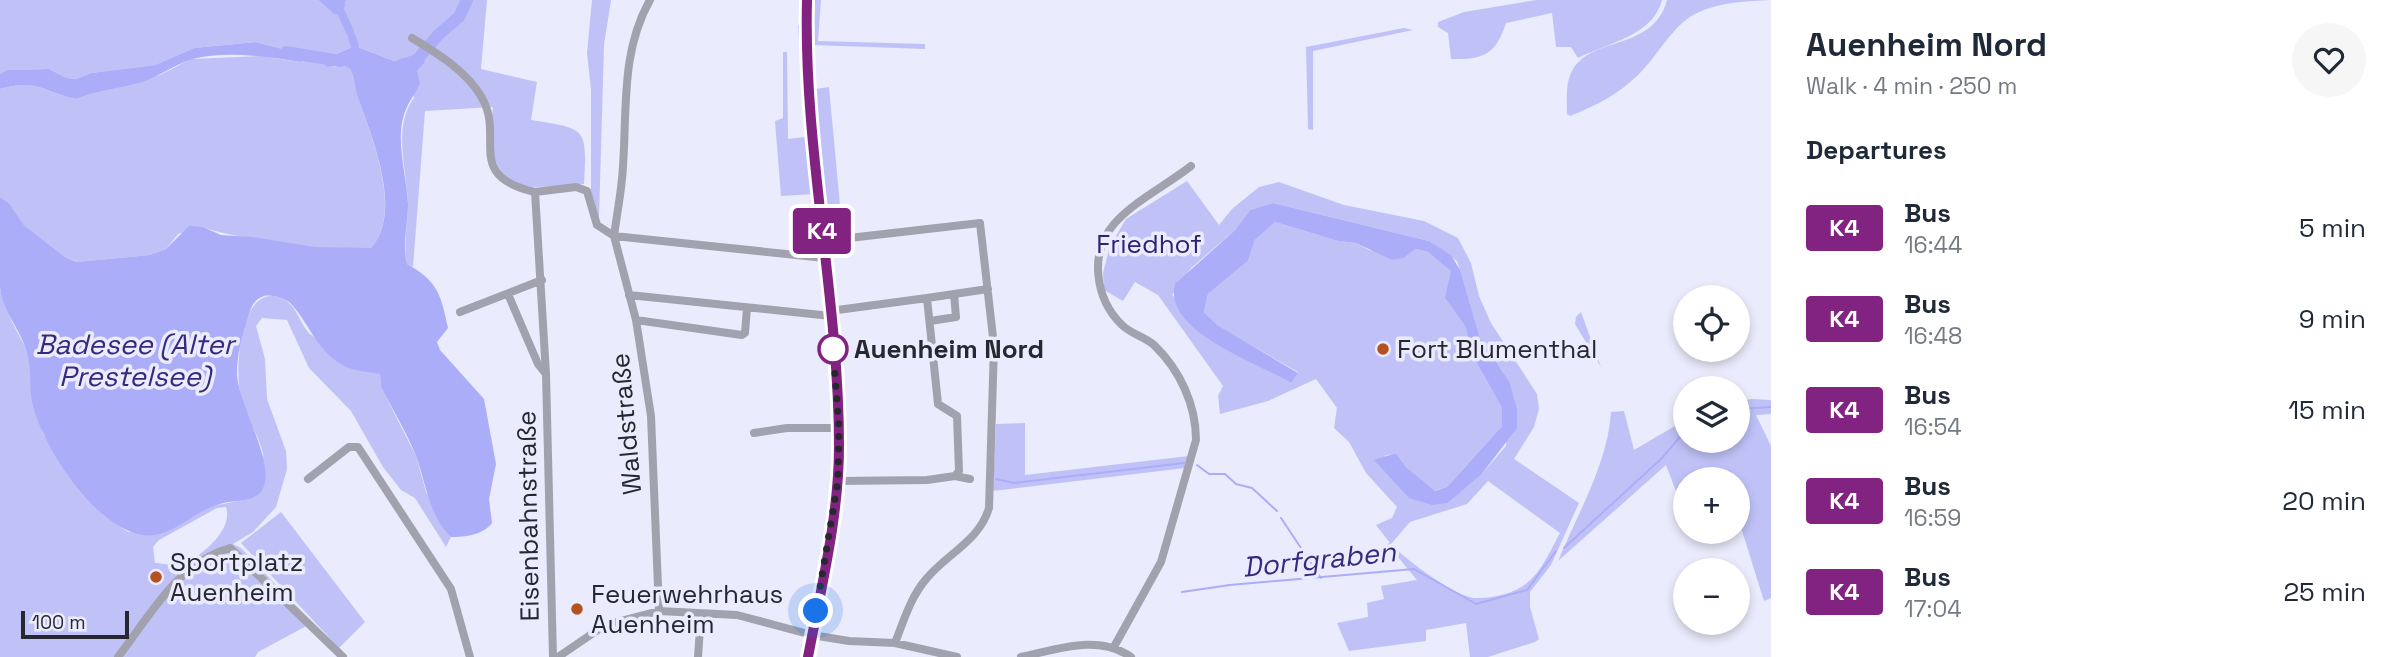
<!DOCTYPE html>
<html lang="en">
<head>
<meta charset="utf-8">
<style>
	body { margin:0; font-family:"Space Grotesk",sans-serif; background:#f6f6f7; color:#1f2937; height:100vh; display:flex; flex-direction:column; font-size:26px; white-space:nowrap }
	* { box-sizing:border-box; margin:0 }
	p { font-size:23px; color:#747a83 }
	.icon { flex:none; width:38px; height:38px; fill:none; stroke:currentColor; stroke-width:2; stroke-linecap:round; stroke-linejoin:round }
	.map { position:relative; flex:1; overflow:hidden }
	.drawer { display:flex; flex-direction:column; background:#fff; width:630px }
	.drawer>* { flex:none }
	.badge { padding:0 14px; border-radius:5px; font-size:24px; line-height:46px }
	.controls { position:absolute; left:1673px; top:285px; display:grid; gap:14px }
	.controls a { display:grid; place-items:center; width:77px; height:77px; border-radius:50%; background:#fff; box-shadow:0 4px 10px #0003; font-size:35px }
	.scale { position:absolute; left:21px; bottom:18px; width:108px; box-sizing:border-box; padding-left:7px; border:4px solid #272731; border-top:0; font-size:19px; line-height:24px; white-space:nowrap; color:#272731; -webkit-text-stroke:5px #eaebfc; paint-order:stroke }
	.you { position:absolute; width:35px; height:35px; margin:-18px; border:5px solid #fff; border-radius:50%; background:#1a73e8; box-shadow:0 0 0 10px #1a73e833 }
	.map>.badge { position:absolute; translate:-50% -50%; box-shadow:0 0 0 4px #fff }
	h2 { padding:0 35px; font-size:26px; line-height:63px }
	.round { display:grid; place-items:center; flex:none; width:74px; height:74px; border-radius:37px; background:#f6f6f7 }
	.headline { display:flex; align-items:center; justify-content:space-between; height:119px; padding:0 35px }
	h1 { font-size:33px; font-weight:700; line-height:52px }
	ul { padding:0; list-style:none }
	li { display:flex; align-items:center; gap:21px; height:91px; padding:0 35px }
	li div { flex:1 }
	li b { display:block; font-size:26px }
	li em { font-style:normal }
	li .badge { min-width:77px; font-weight:700; text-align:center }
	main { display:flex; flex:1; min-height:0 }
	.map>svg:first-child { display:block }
</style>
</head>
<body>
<main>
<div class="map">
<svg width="1771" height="657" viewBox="0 0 1771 657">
	<rect width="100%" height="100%" fill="#eaebfc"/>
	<path fill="#c0c2f7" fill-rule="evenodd" d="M0,0H318L335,15L344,10L346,0H487L481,69L537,82L531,120C587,129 587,127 584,184C565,184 543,189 524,186C488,180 490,132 493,107L425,111L413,267L407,264C403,243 408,224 408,204C407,170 392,127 414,98L408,59L394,61L355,46L325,59L334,67L343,65L350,69C355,78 354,85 357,94C370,135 404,210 371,248C343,254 229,238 203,227L178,234L166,249L150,255L78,262L65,257L24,225L9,203L0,197V89C38,78 43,92 76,99L96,90L160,75L191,59L260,56L300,62L301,54L256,42L194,48L155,65L91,73L76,79L67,78L49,69L7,70L0,74Z
		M592,0H611L604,45L599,218L591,192V90L587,53Z
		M815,0H821L818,41L925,44V49L813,45Z
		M1536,0H1662C1653,36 1607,43 1578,58L1571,47H1556L1552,13L1506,23C1496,54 1484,60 1451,59L1448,33L1438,27V22L1464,12Z
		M1667,0H1771C1747,1 1720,2 1697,13C1672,25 1658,56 1638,75C1619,94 1595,106 1570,116L1567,114C1567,101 1565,84 1572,71C1591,35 1653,52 1667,0Z
		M798,25L802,26L816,194L781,196L775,121L783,118V52H787L788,139L805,137Z
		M1404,28L1413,30L1313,51V130L1308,129L1306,47Z
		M829,87L840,205H827L815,89Z
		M1187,181L1219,225L1232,209L1259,187L1279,182L1344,205L1424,221L1458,238L1471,263L1479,296L1491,323L1537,394L1539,409L1534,427L1514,459L1579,503L1551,565L1530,592V607L1539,639L1535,642L1488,657H1470L1466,623L1426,630V641L1349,651L1337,623L1368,617L1367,603L1384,599L1381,586L1417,580L1387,544L1390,543L1376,525L1392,518L1397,507L1366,473L1349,442L1334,428L1337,408L1316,379L1268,401L1220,414L1218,396L1223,386L1158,295L1135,282L1123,301L1104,290L1103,273L1110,246L1126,219ZM1273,203L1429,241L1457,261L1480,338L1509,381L1506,446L1481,475L1448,503L1384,456L1396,453L1406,467L1434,491L1447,487L1502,426V408L1474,358L1465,326L1446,299L1452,271L1428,252L1416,249L1404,258L1369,250L1356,243L1338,241L1275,222L1255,240L1248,261L1208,294L1204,312L1216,325L1298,372L1291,383L1172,295L1191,268L1235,230L1250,210ZM1488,481L1560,533C1551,549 1542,571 1527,583C1515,593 1492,599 1476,598C1456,598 1404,558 1391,544L1410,522L1467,504Z
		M0,290L12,322L25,347L32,371V401L43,434L75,484L106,517L128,532L163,533L212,506L249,499C253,487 265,465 263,453C258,433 244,414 240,393C235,368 240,282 281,298C298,305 298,322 310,334C329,350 358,362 380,374L381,387L416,456L426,492L451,537L446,547L415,498L401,490L383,467L351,411L309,368L287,320L262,318L256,326L265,359L267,399L286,451L287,469L276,507L253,532L233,544L241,548L312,623L258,652L255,657H0ZM226,507C234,530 200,557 183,564C177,567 161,563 155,563L153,547L159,540L217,508Z
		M1581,312L1601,367L1575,324L1576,317Z
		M1752,399L1771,400V414L1756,415L1771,446V598L1764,601L1738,518V480H1685V515L1666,465L1558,561C1577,515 1608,463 1611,412L1624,411L1634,450L1685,420V441H1738V401Z
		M1025,423V475L1189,456L1185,468L993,491L996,424Z
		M281,512L365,622L339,648L241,543Z"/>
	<path fill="#acadf9" d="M318,0H346L344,11L335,15Z
		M256,42L301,54V62C267,57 226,50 193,59C174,64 158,78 139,83C117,89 97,90 76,99C43,92 38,78 0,89V74L7,70L49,69L67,78L76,79L91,73L155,65L194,48Z
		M355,46L394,61L417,54L425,62L417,71L420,83C417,92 411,98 407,107C393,135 407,175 408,204C408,225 402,243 407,264C438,281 441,295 448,328L437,342L440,350L484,399L496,464L489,499L492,523C483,535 465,537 451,537C429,516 426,483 416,456C407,433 393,410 381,387L380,374C369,372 354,371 344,366C317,351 311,327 293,306C288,299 273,294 264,296C253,299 250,310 247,320C242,336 237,355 237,372C236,403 281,469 260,493C250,503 232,500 220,504C199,510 183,526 163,533C109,553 41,447 32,402C29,385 32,368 26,350C20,329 2,310 0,287C0,258 0,227 0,197L9,203L24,225L65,257L77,262L150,255L166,249L189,226L203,227L221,235L252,237L315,247L371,248C404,211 371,135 357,95C354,85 355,78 350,69L343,65L326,67L325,59Z
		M1273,203L1429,241L1451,255L1460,270L1480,338L1509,381L1517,409V428L1481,475L1448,503L1432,505L1409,498L1374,460L1396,453L1406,467L1435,491L1447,487L1502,426V408L1474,358L1465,326L1445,298L1451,271L1428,252L1416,249L1404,258L1392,260L1356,243L1338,241L1275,222L1255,240L1248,261L1208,294L1204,312L1217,325L1298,373L1291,383C1261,364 1162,332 1175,284L1235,230L1250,210Z"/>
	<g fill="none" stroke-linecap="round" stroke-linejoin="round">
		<path stroke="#acadf9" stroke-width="2" d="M1738,409L1771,407
			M1197,465L1209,474H1225L1236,484L1252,488L1277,511
			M996,479L1014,483L1184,463
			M1281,518L1321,578
			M1564,548L1662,458L1685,431
			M1182,592L1230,585L1414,569L1476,604L1527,590L1556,551"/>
		<path stroke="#acadf9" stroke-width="8" d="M341,12L350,32
			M352,37L355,46"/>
		<path stroke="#acadf9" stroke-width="12" d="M286,52L340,61
			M411,67L438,35L459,17L467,0"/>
		<path stroke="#a2a2ae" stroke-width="8" d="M650,0C621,51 627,109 623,166C622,189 617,213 614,236L825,258
			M412,38C437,53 468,72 482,98C505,138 464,176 535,192L546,374L553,657
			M535,192L576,187L587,191L597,225L614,236L636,320L651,416L659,611
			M823,241L980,223L994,346L989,508C980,540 947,554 927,578C911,596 904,620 895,643
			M508,294L538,364L546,374
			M629,295L831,316
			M927,298L988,289
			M830,311L927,298L938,404L957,416L959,471L955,476
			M460,312L542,280
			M636,320L742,335L745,333L747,308
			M930,321L956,317L954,294
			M754,433L787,428H839
			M308,479L349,447H358L451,589L470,657
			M838,481L927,480L955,476L970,479
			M1115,645L1161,562L1196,440C1196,405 1180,370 1154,345C1145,337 1131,334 1122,325C1096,300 1088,254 1114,224C1134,201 1167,185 1191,166
			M118,657C150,616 177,563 230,548L343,657
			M558,657L605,625L659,611L737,615L812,635L849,641L895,643L957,657
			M698,657L701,614
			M1021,657C1059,649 1098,634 1131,657"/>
		<path stroke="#7e7f8f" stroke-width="12" d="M807,0C802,149 839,297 839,446C840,517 820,588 808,657"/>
	</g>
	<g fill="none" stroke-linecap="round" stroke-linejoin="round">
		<g stroke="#fff" stroke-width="16">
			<path id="line" d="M807,0C803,149 839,297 839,446C839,517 821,588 808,657"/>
		</g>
		<use href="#line" stroke="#822281" stroke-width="10"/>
		<path stroke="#272731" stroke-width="7" stroke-dasharray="0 12.6" d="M816,611L838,481L839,428L833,349"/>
	</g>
	<circle fill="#fff" stroke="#822281" stroke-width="3.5" cx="833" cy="349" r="14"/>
	<g fill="#b55120" stroke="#eaebfc" stroke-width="2.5">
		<circle cx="1383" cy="349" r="7"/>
		<circle cx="156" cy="577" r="7"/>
		<circle cx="577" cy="609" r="7"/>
	</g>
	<g text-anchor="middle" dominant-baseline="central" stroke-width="7" stroke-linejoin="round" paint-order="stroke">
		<g font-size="26" fill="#2e2075" stroke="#eaebfc">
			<text x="1149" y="244">Friedhof</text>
		</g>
		<g font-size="26" font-weight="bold" fill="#272731" stroke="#eaebfc" text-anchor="start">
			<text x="854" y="349">Auenheim Nord</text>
		</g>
		<g font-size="26" fill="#272731" stroke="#eaebfc" text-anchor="start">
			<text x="1397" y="349">Fort Blumenthal</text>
			<text x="170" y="562">Sportplatz<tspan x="170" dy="30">Auenheim</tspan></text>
			<text x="591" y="594">Feuerwehrhaus<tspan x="591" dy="30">Auenheim</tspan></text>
		</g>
		<g font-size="26" fill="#272731" stroke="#eaebfc">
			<text transform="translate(626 424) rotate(-95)">Waldstraße</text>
			<text transform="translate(528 516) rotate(-91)">Eisenbahnstraße</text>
		</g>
		<g font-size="28" font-style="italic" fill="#362a80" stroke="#eaebfc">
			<text x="135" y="344">Badesee (Alter<tspan x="135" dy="32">Prestelsee)</tspan></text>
			<text transform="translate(1319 559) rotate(-6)">Dorfgraben</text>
		</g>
	</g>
</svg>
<div class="controls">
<a><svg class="icon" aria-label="locate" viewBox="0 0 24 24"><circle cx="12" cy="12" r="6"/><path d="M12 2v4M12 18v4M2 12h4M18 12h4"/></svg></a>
<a><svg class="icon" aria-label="layers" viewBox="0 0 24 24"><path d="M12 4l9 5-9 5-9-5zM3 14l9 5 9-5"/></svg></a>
<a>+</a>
<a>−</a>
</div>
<div class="scale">100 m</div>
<div class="you" style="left:816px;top:611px"></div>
<b class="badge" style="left:822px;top:231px;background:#822281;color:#fff">K4</b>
</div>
<section class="drawer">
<div class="headline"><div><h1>Auenheim Nord</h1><p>Walk · 4 min · 250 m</p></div><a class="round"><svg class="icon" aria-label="heart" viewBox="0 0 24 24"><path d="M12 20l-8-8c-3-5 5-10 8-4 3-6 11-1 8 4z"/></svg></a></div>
<h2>Departures</h2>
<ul>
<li><span class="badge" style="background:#822281;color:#fff">K4</span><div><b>Bus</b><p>16:44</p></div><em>5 min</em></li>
<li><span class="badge" style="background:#822281;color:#fff">K4</span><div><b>Bus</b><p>16:48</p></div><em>9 min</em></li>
<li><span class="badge" style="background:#822281;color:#fff">K4</span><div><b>Bus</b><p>16:54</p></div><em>15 min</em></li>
<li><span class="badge" style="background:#822281;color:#fff">K4</span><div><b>Bus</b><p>16:59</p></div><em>20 min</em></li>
<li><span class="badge" style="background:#822281;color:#fff">K4</span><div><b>Bus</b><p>17:04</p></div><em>25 min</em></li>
</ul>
</section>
</main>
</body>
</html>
